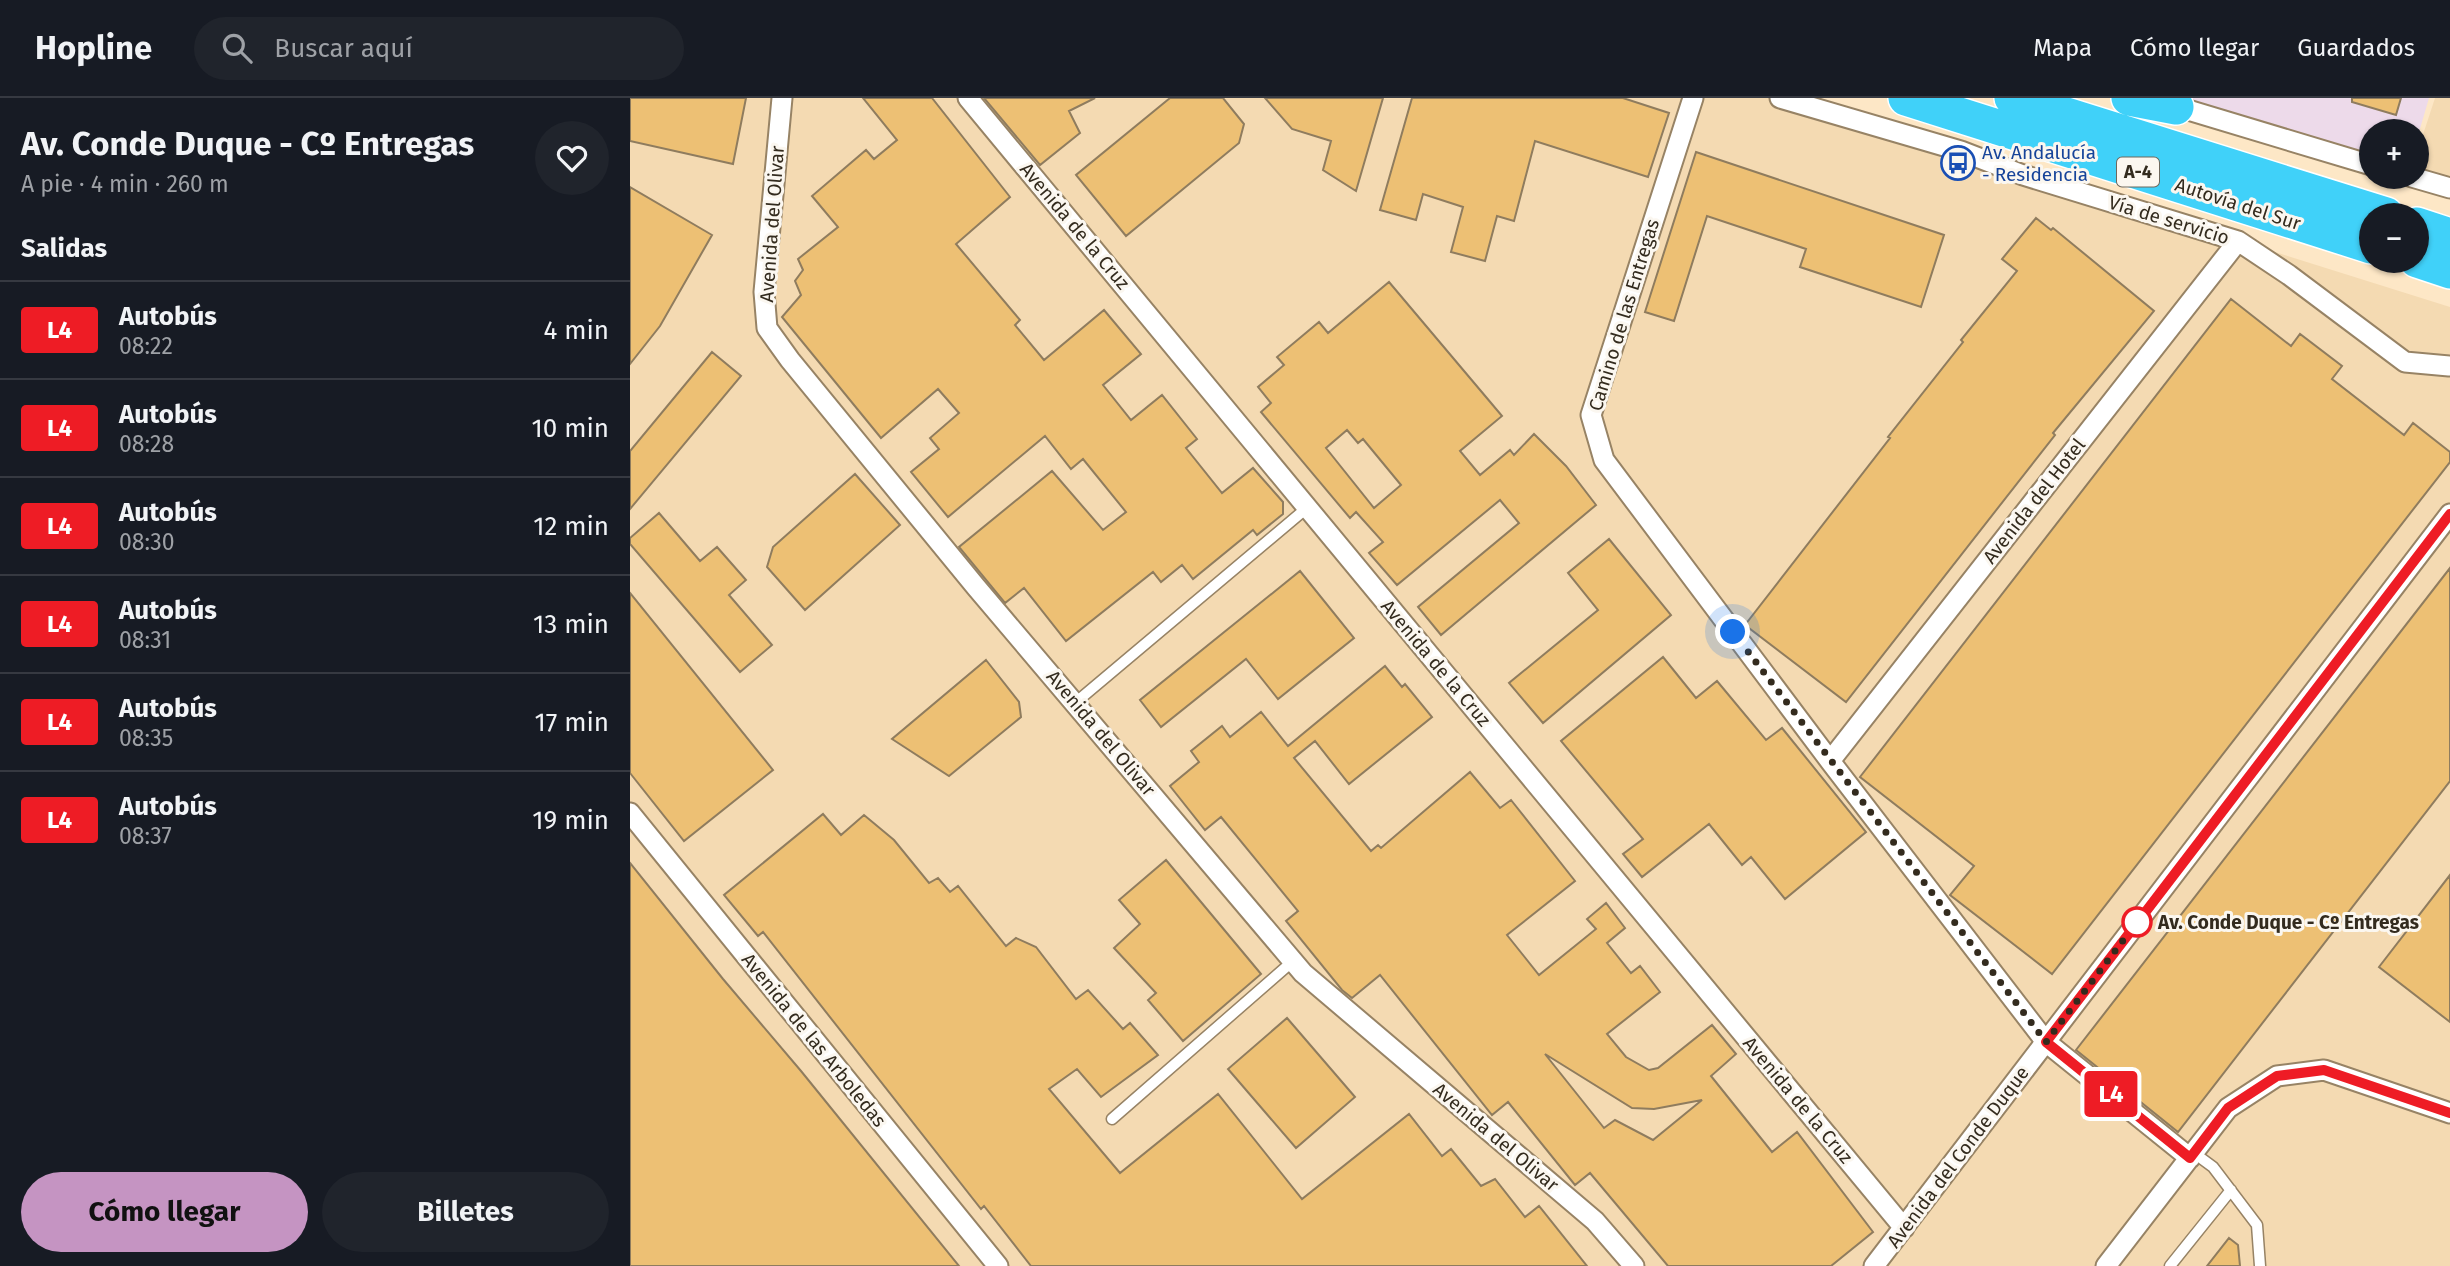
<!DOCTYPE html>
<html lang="es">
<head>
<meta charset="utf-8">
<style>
	body { margin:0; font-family:"Fira Sans",sans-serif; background:#20242c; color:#f1f3f6; height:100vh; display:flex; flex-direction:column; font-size:26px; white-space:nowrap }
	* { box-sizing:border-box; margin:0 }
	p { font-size:23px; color:#9ea1a6 }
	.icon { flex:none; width:38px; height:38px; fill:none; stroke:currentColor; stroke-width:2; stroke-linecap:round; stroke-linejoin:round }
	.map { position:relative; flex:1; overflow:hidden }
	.side { display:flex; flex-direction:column; background:#171b24; width:630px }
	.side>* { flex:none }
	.badge { padding:0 14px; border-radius:5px; font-size:24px; line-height:46px }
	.controls { position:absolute; left:1729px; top:21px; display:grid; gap:14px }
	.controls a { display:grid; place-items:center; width:70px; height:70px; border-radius:50%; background:#171b24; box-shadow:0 2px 5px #0004; font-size:35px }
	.you { position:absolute; width:35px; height:35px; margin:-18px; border:5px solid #fff; border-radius:50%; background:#1a73e8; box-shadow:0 0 0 10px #1a73e833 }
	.map>.badge { position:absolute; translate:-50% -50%; box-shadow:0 0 0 4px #fff }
	h2 { padding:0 21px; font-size:26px; line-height:63px }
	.round { display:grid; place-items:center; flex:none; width:74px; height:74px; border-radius:37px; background:#20242c }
	.headline { display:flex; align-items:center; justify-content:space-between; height:119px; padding:0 21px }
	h1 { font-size:33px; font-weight:700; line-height:52px }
	.cta { display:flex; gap:14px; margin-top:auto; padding:14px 21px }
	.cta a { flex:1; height:80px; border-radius:42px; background:#c594c2; color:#111; font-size:28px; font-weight:700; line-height:80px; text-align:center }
	.cta a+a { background:#20242c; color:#f1f3f6 }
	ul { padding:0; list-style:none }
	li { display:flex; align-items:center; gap:21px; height:98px; padding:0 21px; border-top:2px solid #363941 }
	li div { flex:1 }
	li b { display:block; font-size:26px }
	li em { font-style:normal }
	li .badge { min-width:77px; font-weight:700; text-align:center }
	header { display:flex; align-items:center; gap:42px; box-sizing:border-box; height:98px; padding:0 35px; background:#171b24; border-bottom:2px solid #363941 }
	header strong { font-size:33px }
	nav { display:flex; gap:38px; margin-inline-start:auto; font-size:24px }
	.search { width:490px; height:63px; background:#20242c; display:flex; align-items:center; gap:18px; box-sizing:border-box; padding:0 24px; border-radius:38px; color:#9ea1a6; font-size:26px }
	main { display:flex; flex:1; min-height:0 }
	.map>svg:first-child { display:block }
</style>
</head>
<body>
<header>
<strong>Hopline</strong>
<div class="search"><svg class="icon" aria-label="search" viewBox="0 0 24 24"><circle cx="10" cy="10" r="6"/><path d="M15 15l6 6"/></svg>Buscar aquí</div>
<nav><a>Mapa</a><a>Cómo llegar</a><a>Guardados</a></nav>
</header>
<main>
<section class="side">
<div class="headline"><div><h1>Av. Conde Duque - Cº Entregas</h1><p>A pie · 4 min · 260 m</p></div><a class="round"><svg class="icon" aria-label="heart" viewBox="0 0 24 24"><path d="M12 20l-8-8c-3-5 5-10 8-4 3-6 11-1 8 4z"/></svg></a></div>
<h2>Salidas</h2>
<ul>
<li><span class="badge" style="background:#ee1c25;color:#fff">L4</span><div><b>Autobús</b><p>08:22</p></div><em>4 min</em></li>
<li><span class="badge" style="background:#ee1c25;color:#fff">L4</span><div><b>Autobús</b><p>08:28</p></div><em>10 min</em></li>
<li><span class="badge" style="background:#ee1c25;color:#fff">L4</span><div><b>Autobús</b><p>08:30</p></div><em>12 min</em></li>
<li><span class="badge" style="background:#ee1c25;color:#fff">L4</span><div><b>Autobús</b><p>08:31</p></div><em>13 min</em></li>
<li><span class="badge" style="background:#ee1c25;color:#fff">L4</span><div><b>Autobús</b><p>08:35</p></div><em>17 min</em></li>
<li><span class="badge" style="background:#ee1c25;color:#fff">L4</span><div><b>Autobús</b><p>08:37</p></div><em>19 min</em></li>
</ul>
<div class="cta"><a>Cómo llegar</a><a>Billetes</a></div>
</section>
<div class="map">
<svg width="1820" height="1168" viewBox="0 0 1820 1168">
	<rect width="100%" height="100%" fill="#fde7c6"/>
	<path fill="#f4dab2" d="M0,0H1155L1820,209V1168H0Z
		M1805,0H1820V86L1787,75V55Z"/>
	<path fill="#eddaea" d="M1541,0H1799L1787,41V33H1741V63Z"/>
	<path fill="#edc074" stroke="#8f7c5e" stroke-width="2" fill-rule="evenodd" d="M0,0H116L103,66L0,43Z
		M233,0H302L380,99L326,146L390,222L385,227L414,262L474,212L511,256L473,287L501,322L532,297L567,341L556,350L592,395L623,370L653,404V416L627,437L623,432L563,481L552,467L531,484L523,474L436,543L394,490L375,505L329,449L422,373L473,432L496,414L453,361L441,371L415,338L318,419L281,374L309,351L300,340L329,315L308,291L251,340L152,219L171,197L165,183L173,172L168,161L208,129L182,98L236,52L244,61L267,42Z
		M354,0H465L439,13L450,35L410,67Z
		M540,0H593L614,26L609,45L496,138L446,77Z
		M635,0H753L726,93L693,72L701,43L662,31Z
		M782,0H993L1039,15L1018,79L905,43L884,123L867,118L855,163L821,154L833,109L793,96L786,122L750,112Z
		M1722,0H1771L1766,17L1722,4Z
		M1066,54L1314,137L1291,209L1170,169L1176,151L1077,118L1044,223L1015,214Z
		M0,89L82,137L30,228L0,266Z
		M1406,120L1421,132L1423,130L1524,213L1423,335L1425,337L1216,604L1115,527L1260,340L1258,339L1333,244L1331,242L1387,173L1372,161Z
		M759,184L872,318L830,353L850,377L880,352L884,357L904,336L936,368L966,407L811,537L788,509L889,425L870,402L767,487L739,455L753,444L726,414L720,420L631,314L641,305L628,289L654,267L647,259L689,224L698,235ZM717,332L728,345L733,341L771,387L744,410L696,350Z
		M1601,201L1661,248L1670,236L1712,268L1702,281L1774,337L1783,325L1820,354V364L1422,876L1320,797L1344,768L1230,679Z
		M82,254L111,278L0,411V353Z
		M225,376L270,427L175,512L137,469L143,449Z
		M29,415L70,463L87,449L116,482L99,497L142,547L110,574L0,446V440Z
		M979,441L1041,517L913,625L879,585L968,512L938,475Z
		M1820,470V683L1548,1034L1446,952Z
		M670,473L724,540L648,601L616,561L531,629L510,602Z
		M0,495L143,672L54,743L0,675Z
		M1033,559L1066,600L1087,583L1136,642L1152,630L1236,734L1155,801L1121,759L1112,767L1079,726L1012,779L993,756L1013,741L931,643Z
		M356,562L389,604L391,619L319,678L262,641Z
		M755,568L772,589L775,586L802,619L719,686L685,643L664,660L741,753L748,747L751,750L840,674L870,710L881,702L945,783L877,837L909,877L966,831L957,821L976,805L995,830L977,845L1001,875L1010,868L1030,894L977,936L996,959L1019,972L1028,970L1082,927L1106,956L1081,978L1142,1054L1167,1034L1243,1134L1201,1168H1038L960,1075L945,1087L878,1004L862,1017L750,877L722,900L712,892L656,823L668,813L591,719L575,732L540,688L569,664L561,653L592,628L600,639L631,614L658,648ZM915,956L1002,1010L1024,1011L1072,1002L1023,1042L985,1022L974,1030Z
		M193,716L211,737L234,717L264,742L299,785L308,780L320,794L328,788L376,848L386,840L406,849L446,901L458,892L493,931L500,925L528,957L471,999L447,971L419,991L490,1075L588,996L672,1101L779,1016L812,1058L821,1051L851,1088L865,1081L895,1119L909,1108L957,1168H401L354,1108L351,1111L133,834L128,838L94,797Z
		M536,762L631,876L553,943L518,902L526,895L484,850L510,826L489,802Z
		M0,765L93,881L171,973L329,1168H0Z
		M1820,777V924L1749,869Z
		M657,920L725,999L666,1050L598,971Z
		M1599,1140L1608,1147L1610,1168H1577Z"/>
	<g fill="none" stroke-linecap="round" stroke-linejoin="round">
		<g stroke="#978365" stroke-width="13">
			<path id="service" d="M445,605L678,409
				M482,1021L663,863
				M1564,1055L1583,1069L1627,1127L1630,1168
				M1540,1168L1601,1092"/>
		</g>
		<g stroke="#978365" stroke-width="23">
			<path id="minor" d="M152,0L134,194L137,230L160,262L346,489L673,875L965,1123L1004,1168
				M338,0L1274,1130
				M1063,0L961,317L974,362L1200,663L1416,944L1560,1060
				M1150,0L1331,53L1393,77L1608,143L1659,177L1775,264L1819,268
				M1538,6L1741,67
				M1782,79L1820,90
				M1200,663L1608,143
				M0,715L368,1168
				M1244,1168L1820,416
				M1476,1168L1598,1010L1647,978L1694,972L1820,1015"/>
		</g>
		<g stroke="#fff" stroke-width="38">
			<path id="motorway" d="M1276,0L1741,148
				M1382,0L1756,117
				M1499,0L1546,9
				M1787,127L1820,138
				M1787,162L1820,173"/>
		</g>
		<use href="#service" stroke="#fff" stroke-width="10"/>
		<use href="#minor" stroke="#fff" stroke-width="19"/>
		<use href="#motorway" stroke="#40d1f9" stroke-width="35"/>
	</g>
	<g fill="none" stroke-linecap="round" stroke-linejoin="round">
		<g stroke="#fff" stroke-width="16">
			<path id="line" d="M1820,416L1416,944L1560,1060L1598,1010L1647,978L1694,972L1820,1015"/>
		</g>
		<use href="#line" stroke="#ee1c25" stroke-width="10"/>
		<path stroke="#332b1e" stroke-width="7" stroke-dasharray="0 12.6" d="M1103,534L1416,944L1507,824"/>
	</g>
	<defs>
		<g id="bus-ring" transform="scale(1.75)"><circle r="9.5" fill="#fbf7f0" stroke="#1a4fb4" stroke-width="1.5"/><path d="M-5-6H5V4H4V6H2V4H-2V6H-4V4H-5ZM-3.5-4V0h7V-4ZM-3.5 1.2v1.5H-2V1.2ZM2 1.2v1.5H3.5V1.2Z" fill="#1a4fb4"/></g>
	</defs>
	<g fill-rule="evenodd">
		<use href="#bus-ring" x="1328" y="65"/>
	</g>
	<circle fill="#fff" stroke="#ee1c25" stroke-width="3.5" cx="1507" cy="824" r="14"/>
	<g text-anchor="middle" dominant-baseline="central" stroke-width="6" stroke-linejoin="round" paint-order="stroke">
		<rect fill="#fbf7f0" stroke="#6f685d" stroke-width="2" x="1487" y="59.5" width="42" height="29" rx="5"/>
		<g font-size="18" font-weight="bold" fill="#332b1e">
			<text x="1508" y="74">A-4</text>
		</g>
		<g font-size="19" fill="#164399" stroke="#fbf7f0" text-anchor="start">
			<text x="1352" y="54">Av. Andalucía<tspan x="1352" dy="22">- Residencia</tspan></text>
		</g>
		<g font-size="19" fill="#332b1e" stroke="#fbf7f0">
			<text transform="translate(1608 106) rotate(18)">Autovía del Sur</text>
			<text transform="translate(1539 122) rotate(17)">Vía de servicio</text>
			<text transform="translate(142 126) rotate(-86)">Avenida del Olivar</text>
			<text transform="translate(445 128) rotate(50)">Avenida de la Cruz</text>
			<text transform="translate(994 217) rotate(-73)">Camino de las Entregas</text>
			<text transform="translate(1404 403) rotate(-52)">Avenida del Hotel</text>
			<text transform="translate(806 565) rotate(50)">Avenida de la Cruz</text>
			<text transform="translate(471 635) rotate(50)">Avenida del Olivar</text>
			<text transform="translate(184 942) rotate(51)">Avenida de las Arboledas</text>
			<text transform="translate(1168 1002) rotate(50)">Avenida de la Cruz</text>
			<text transform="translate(866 1039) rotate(40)">Avenida del Olivar</text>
			<text transform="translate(1328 1059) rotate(-53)">Avenida del Conde Duque</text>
		</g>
		<g font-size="19" font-weight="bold" fill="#332b1e" stroke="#fbf7f0" text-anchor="start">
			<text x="1528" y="824">Av. Conde Duque - Cº Entregas</text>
		</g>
	</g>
</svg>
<div class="controls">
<a>+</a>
<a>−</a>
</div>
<div class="you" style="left:1103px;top:534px"></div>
<b class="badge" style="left:1481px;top:996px;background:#ee1c25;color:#fff">L4</b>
</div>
</main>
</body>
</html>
